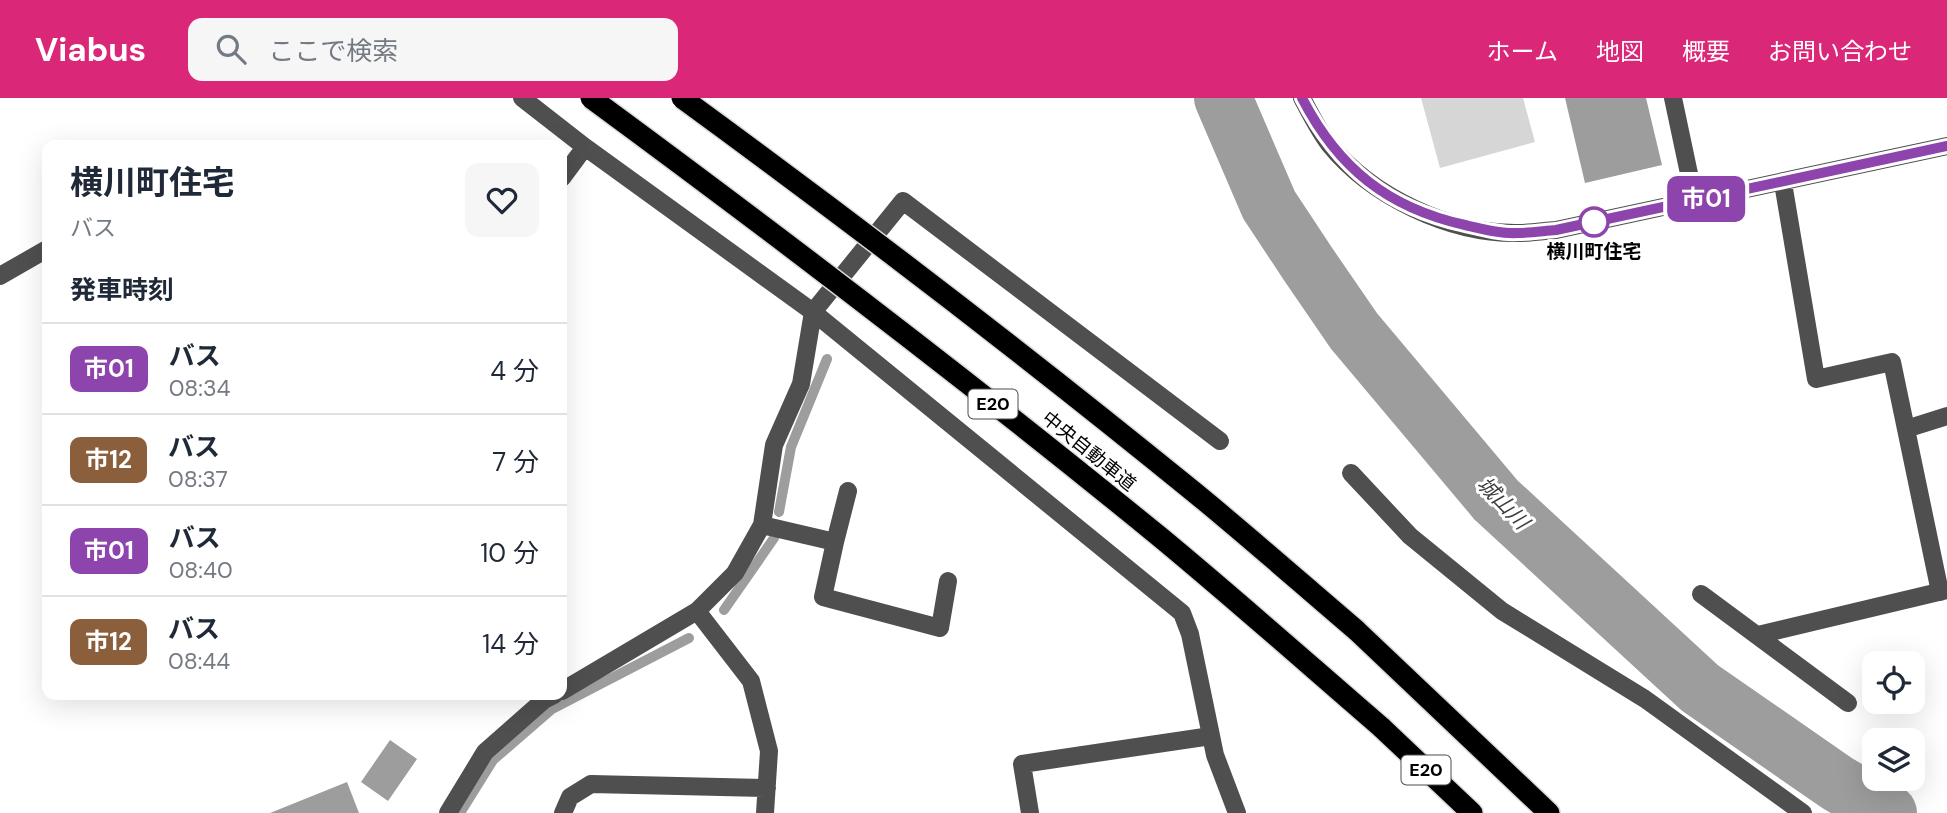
<!DOCTYPE html>
<html lang="ja">
<head>
<meta charset="utf-8">
<style>
	body { margin:0; font-family:"DM Sans","Noto Sans JP",sans-serif; background:#f6f6f7; color:#1f2937; height:100vh; display:flex; flex-direction:column; font-size:26px; white-space:nowrap }
	* { box-sizing:border-box; margin:0 }
	p { font-size:23px; color:#747a83 }
	.icon { flex:none; width:38px; height:38px; fill:none; stroke:currentColor; stroke-width:2; stroke-linecap:round; stroke-linejoin:round }
	.map { position:relative; flex:1; overflow:hidden }
	.panel { position:absolute; left:42px; top:42px; width:525px; height:560px; display:flex; flex-direction:column; background:#fff; border-radius:14px; box-shadow:0 7px 28px #0002 }
	.panel>* { flex:none }
	.badge { padding:0 14px; border-radius:10px; font-size:24px; line-height:46px }
	.controls { position:absolute; left:1862px; top:553px; display:grid; gap:14px }
	.controls a { display:grid; place-items:center; width:63px; height:63px; border-radius:14px; background:#fff; box-shadow:0 7px 28px #0002; font-size:35px }
	.map>.badge { position:absolute; translate:-50% -50%; box-shadow:0 0 0 4px #fff }
	h2 { padding:0 28px; font-size:26px; line-height:63px }
	.round { display:grid; place-items:center; flex:none; width:74px; height:74px; border-radius:14px; background:#f6f6f7 }
	.headline { display:flex; align-items:center; justify-content:space-between; height:119px; padding:0 28px }
	h1 { font-size:33px; font-weight:700; line-height:52px }
	ul { padding:0; list-style:none }
	li { display:flex; align-items:center; gap:21px; height:91px; padding:0 28px; border-top:2px solid #e0e1e3 }
	li div { flex:1 }
	li b { display:block; font-size:26px }
	li em { font-style:normal }
	li .badge { min-width:77px; font-weight:700; text-align:center }
	header { display:flex; align-items:center; gap:42px; box-sizing:border-box; height:98px; padding:0 35px; background:#db2777; color:#fff }
	header strong { font-size:33px }
	nav { display:flex; gap:38px; margin-inline-start:auto; font-size:24px }
	.search { width:490px; height:63px; background:#f6f6f7; display:flex; align-items:center; gap:18px; box-sizing:border-box; padding:0 24px; border-radius:14px; color:#747a83; font-size:26px }
	.map>svg:first-child { display:block }
</style>
</head>
<body>
<header>
<strong>Viabus</strong>
<div class="search"><svg class="icon" aria-label="search" viewBox="0 0 24 24"><circle cx="10" cy="10" r="6"/><path d="M15 15l6 6"/></svg>ここで検索</div>
<nav><a>ホーム</a><a>地図</a><a>概要</a><a>お問い合わせ</a></nav>
</header>
<div class="map">
<svg width="1947" height="715" viewBox="0 0 1947 715">
	<rect width="100%" height="100%" fill="#fff"/>
	<path fill="#d6d6d6" d="M1421,0H1523L1535,44L1440,70Z"/>
	<path fill="#9d9d9d" d="M1565,0H1646L1662,67L1585,85Z
		M390,642L417,661L388,703L361,684Z
		M347,684L359,715H270Z"/>
	<g fill="none" stroke-linecap="round" stroke-linejoin="round">
		<path stroke="#9d9d9d" stroke-width="10" d="M779,414L791,349L827,261
			M724,512L774,440
			M460,715L493,662L552,611L689,540"/>
		<path stroke="#9d9d9d" stroke-width="58" d="M1223,0L1269,107L1308,166L1354,233L1496,402L1700,590L1837,685L1888,715"/>
		<g stroke="#dbdbdb" stroke-width="24">
			<path id="highway" d="M1356,532L1549,715
				M1381,629L1472,715"/>
		</g>
		<path stroke="#4f4f4f" stroke-width="18" d="M522,0L585,49L813,214L801,286L774,347L762,427L735,475L697,513L562,593
			M1302,0C1310,15 1319,33 1329,46C1372,99 1450,136 1518,135C1531,135 1543,133 1556,132L1947,48
			M1673,0L1695,104
			M562,80L585,49
			M1783,85L1816,281L1892,264L1940,494
			M0,178L47,151
			M1906,331L1947,318
			M1220,343L903,103L813,214L1182,515L1190,536L1215,657L1237,715
			M1351,375L1410,438L1502,513L1645,601L1803,715
			M762,427L835,444L848,393
			M835,444L823,499L940,530L948,483
			M1701,496L1848,605
			M697,513L751,583L769,653L765,715
			M1758,537L1947,492
			M448,715L485,654L544,602L554,597
			M563,715L570,699L591,686L767,690
			M1030,715L1022,666L1211,638"/>
		<use href="#highway" stroke="#000" stroke-width="21"/>
		<g stroke="#dbdbdb" stroke-width="24" stroke-linecap="butt">
			<path id="highway-bridge" d="M591,0C784,142 975,288 1160,439C1235,501 1308,566 1381,629
				M682,0C856,127 1027,258 1194,394C1249,439 1302,486 1356,532"/>
		</g>
		<use href="#highway-bridge" stroke="#000" stroke-width="21"/>
	</g>
	<g fill="none" stroke-linecap="round" stroke-linejoin="round">
		<g stroke="#fff" stroke-width="16">
			<path id="line" d="M1302,0C1338,70 1388,110 1465,127C1482,131 1501,136 1518,135C1531,135 1543,133 1556,132L1947,48"/>
		</g>
		<use href="#line" stroke="#8e44ad" stroke-width="10"/>
	</g>
	<circle fill="#fff" stroke="#8e44ad" stroke-width="3.5" cx="1594" cy="124" r="14"/>
	<g text-anchor="middle" dominant-baseline="central" stroke-width="6" stroke-linejoin="round" paint-order="stroke">
		<g fill="#fff" stroke="#4c4c4c" stroke-width="2">
			<rect x="968.5" y="291.5" width="49" height="29" rx="5"/>
			<rect x="1401.5" y="657.5" width="49" height="29" rx="5"/>
		</g>
		<g font-size="18" font-weight="bold" fill="#000">
			<text x="993" y="306">E20</text>
			<text x="1426" y="672">E20</text>
		</g>
		<g font-size="19" font-weight="bold" fill="#000" stroke="#fff">
			<text x="1594" y="153">横川町住宅</text>
		</g>
		<g font-size="19" fill="#000" stroke="#fff">
			<text transform="translate(1089 353) rotate(39)">中央自動車道</text>
		</g>
		<g font-size="21" font-style="italic" fill="#3e3e3e" stroke="#fff">
			<text transform="translate(1503 405) rotate(46)">城山川</text>
		</g>
	</g>
</svg>
<div class="controls">
<a><svg class="icon" aria-label="locate" viewBox="0 0 24 24"><circle cx="12" cy="12" r="6"/><path d="M12 2v4M12 18v4M2 12h4M18 12h4"/></svg></a>
<a><svg class="icon" aria-label="layers" viewBox="0 0 24 24"><path d="M12 4l9 5-9 5-9-5zM3 14l9 5 9-5"/></svg></a>
</div>
<b class="badge" style="left:1706px;top:101px;background:#8e44ad;color:#fff">市01</b>
<section class="panel">
<div class="headline"><div><h1>横川町住宅</h1><p>バス</p></div><a class="round"><svg class="icon" aria-label="heart" viewBox="0 0 24 24"><path d="M12 20l-8-8c-3-5 5-10 8-4 3-6 11-1 8 4z"/></svg></a></div>
<h2>発車時刻</h2>
<ul>
<li><span class="badge" style="background:#8e44ad;color:#fff">市01</span><div><b>バス</b><p>08:34</p></div><em>4 分</em></li>
<li><span class="badge" style="background:#8b5e3c;color:#fff">市12</span><div><b>バス</b><p>08:37</p></div><em>7 分</em></li>
<li><span class="badge" style="background:#8e44ad;color:#fff">市01</span><div><b>バス</b><p>08:40</p></div><em>10 分</em></li>
<li><span class="badge" style="background:#8b5e3c;color:#fff">市12</span><div><b>バス</b><p>08:44</p></div><em>14 分</em></li>
</ul>
</section>
</div>
</body>
</html>
